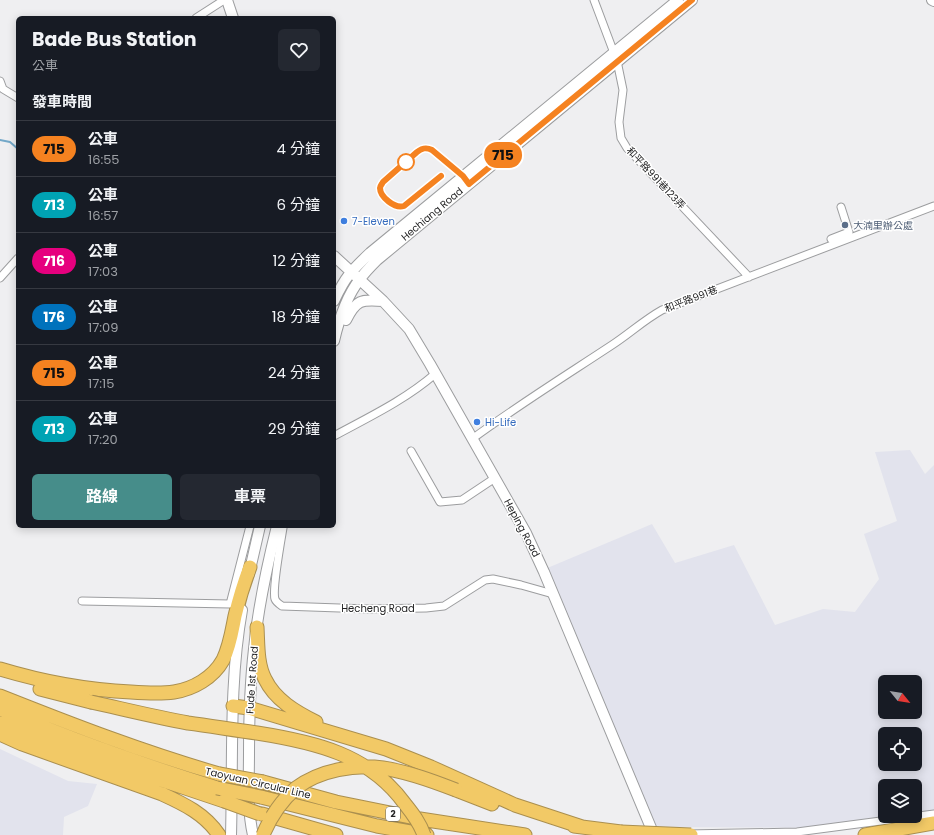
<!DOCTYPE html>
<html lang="zh-TW">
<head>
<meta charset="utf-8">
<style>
	body { margin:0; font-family:Poppins,"Noto Sans TC",sans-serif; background:#242831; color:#f1f3f6; height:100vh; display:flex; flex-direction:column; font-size:15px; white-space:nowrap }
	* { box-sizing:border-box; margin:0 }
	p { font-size:13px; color:#9ea1a6 }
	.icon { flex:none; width:22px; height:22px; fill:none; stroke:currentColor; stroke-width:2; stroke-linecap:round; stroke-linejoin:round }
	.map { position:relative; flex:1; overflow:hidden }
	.details { position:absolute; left:16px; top:16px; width:320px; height:512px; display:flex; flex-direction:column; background:#171b24; border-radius:6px; box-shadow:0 2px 10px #0003 }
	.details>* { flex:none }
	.badge { padding:0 8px; border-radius:13px; font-size:14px; line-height:26px }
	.needle { width:26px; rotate:120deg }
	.fabs { position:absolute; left:878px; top:675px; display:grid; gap:8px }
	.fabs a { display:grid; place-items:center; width:44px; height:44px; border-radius:6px; background:#171b24; box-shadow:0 2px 10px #0003; font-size:20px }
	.map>.badge { position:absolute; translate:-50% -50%; box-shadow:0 0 0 2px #fff }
	h2 { padding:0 16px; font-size:15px; line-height:36px }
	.round { display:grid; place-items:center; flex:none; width:42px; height:42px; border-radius:6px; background:#242831 }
	.summary { display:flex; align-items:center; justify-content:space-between; height:68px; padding:0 16px }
	h1 { font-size:19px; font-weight:700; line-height:30px }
	.button { display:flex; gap:8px; margin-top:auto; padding:8px 16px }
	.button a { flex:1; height:46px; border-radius:6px; background:#468d8a; color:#fff; font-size:16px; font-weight:700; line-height:46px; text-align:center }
	.button a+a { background:#242831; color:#f1f3f6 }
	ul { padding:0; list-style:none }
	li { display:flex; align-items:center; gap:12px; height:56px; padding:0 16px; border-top:1px solid #363941 }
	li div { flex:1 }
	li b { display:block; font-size:15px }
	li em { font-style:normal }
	li .badge { min-width:44px; font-weight:700; text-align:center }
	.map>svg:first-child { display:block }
</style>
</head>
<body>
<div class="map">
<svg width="934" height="835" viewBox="0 0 934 835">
	<rect width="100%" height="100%" fill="#efeff1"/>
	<path fill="#e2e3ed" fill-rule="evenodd" d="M910,450L925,474L934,465V810L915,814V786H885V816H902L834,828L654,827L545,569L652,524L675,563L734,545L775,625L823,609L855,612L879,579L864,534L897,521L875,452ZM885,682H915V712H885ZM885,734H915V764H885Z
		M0,749L68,781L97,784L88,806L64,817L63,835H0Z"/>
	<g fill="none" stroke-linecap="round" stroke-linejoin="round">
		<path stroke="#73a8c8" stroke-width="2" d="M0,140L10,142L18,149"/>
		<g stroke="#9c9d9f" stroke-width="9">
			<path id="street" d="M594,0L617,61L623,90L619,122L621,138L627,148L749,277
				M196,18L224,0
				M0,81L3,89L18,98
				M831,239L849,232L841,207
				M0,278L18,258
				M334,436C369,417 405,400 435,374
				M472,439C517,406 565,376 612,345C629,334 644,320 662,310L934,206
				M411,451L440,502L462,500L495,478
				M277,526L283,528C281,540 272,590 275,599C276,602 279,604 282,606L368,609L426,608L444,606L485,580L493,579L521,585L553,594
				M82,601L230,604L250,526
				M687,834L797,832L934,814"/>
		</g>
		<g stroke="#9c9d9f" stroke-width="12">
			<path id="secondary" d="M227,0L233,18
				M932,0L934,1
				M334,256L383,301L409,329L430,364L526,533L544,572L654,835
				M334,301C345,277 351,271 370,253L678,0
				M346,320C356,300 361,299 383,301
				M334,341C339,319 346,297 360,279C365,272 371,266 377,260L692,0
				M249,574L260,526
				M231,835C233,761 229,682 242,610
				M253,835C247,809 249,780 249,753C249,718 250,684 254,649C258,608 267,566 277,526"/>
		</g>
		<g stroke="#aa8f4f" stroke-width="15">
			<path id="highway" d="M257,627C258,644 257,664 265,679C275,700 296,712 316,722
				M0,669C43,682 86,690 131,692C145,693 160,694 174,692C193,689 213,678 223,660C230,646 232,631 235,616C239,599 244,583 250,567
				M40,689L91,702
				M0,696C73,725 143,752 219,774
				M233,706L249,708L386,749L431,767L515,805L582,827
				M0,709C71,740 144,765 217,788
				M0,723L93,757L224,801
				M0,734L22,744L162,794C184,804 205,814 219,835
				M263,782L336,802L420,819L525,835
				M456,790L492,804
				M261,797L377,826L427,835
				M262,814L336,835
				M574,826L621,832
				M865,835L934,823"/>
		</g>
		<use href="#street" stroke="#fff" stroke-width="7"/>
		<use href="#secondary" stroke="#fff" stroke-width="10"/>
		<use href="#highway" stroke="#f2c966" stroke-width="13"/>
		<g stroke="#aa8f4f" stroke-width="15" stroke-linecap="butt">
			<path id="highway-bridge" d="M91,702C123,709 155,717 188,723C211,726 234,730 257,733C314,742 369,754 405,804C413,814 420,823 424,835
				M219,774L263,782
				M217,788L261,797
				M224,801L260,814
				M621,832L691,835
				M263,835C270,818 282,800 296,788C320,770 355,764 383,768C409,772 433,781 456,790"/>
		</g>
		<use href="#highway-bridge" stroke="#f2c966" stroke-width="13"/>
	</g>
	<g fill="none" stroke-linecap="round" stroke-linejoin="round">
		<g stroke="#fff" stroke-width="9">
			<path id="line" d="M441,176L404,206C395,209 380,197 380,188C380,186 382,184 383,182L417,152C422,148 426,147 432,150L463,176L469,184L692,0"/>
		</g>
		<use href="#line" stroke="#f58220" stroke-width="6"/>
	</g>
	<circle fill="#fff" stroke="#f58220" stroke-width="2" cx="406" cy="162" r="8"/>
	<g fill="#3f7fe0" stroke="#fff" stroke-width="1.5">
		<circle cx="344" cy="221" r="4"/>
		<circle cx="477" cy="422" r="4"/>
	</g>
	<circle fill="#5c6f8a" stroke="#fff" stroke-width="1.5" cx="845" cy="225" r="4"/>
	<g text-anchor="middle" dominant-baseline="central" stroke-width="3" stroke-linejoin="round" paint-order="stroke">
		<rect fill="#fff" stroke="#656566" stroke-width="1" x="386" y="807" width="14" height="14" rx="3"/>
		<g font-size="9" font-weight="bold" fill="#232324">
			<text x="393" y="814">2</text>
		</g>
		<g font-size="10" fill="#232324" stroke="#fff">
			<text transform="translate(656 178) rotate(47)">和平路991巷123弄</text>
			<text transform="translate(432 214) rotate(-40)">Hechiang Road</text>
			<text transform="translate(691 299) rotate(-21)">和平路991巷</text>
			<text transform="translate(522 528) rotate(62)">Heping Road</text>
			<text x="378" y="608">Hecheng Road</text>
			<text transform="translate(252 680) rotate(-86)">Fude 1st Road</text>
			<text transform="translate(258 783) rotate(13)">Taoyuan Circular Line</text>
		</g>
		<g font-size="10" fill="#366cbe" stroke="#fff" text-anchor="start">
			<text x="352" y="221">7-Eleven</text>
			<text x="485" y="422">Hi-Life</text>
		</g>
		<g font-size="10" fill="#4e5e75" stroke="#fff" text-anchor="start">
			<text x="853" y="225">大湳里辦公處</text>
		</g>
	</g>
</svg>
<div class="fabs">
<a><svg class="needle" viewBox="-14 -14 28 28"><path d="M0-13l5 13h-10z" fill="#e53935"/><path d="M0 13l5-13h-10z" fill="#9ea1a6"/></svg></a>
<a><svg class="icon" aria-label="locate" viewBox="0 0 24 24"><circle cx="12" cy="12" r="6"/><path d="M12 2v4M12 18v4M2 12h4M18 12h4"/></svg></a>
<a><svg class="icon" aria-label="layers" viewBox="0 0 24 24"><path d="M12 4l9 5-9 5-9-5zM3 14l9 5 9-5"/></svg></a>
</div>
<b class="badge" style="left:503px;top:155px;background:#f58220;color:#111">715</b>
<section class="details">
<div class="summary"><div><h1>Bade Bus Station</h1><p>公車</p></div><a class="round"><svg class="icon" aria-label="heart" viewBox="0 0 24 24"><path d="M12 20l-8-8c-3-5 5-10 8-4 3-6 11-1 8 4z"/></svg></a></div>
<h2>發車時間</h2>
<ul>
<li><span class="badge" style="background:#f58220;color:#111">715</span><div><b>公車</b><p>16:55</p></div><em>4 分鐘</em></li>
<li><span class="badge" style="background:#00a3b4;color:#fff">713</span><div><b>公車</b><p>16:57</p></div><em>6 分鐘</em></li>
<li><span class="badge" style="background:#e6007e;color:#fff">716</span><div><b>公車</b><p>17:03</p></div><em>12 分鐘</em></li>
<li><span class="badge" style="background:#0072bc;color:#fff">176</span><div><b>公車</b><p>17:09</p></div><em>18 分鐘</em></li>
<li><span class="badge" style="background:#f58220;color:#111">715</span><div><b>公車</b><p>17:15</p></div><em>24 分鐘</em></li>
<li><span class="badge" style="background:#00a3b4;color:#fff">713</span><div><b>公車</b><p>17:20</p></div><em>29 分鐘</em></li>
</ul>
<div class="button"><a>路線</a><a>車票</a></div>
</section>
</div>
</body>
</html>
